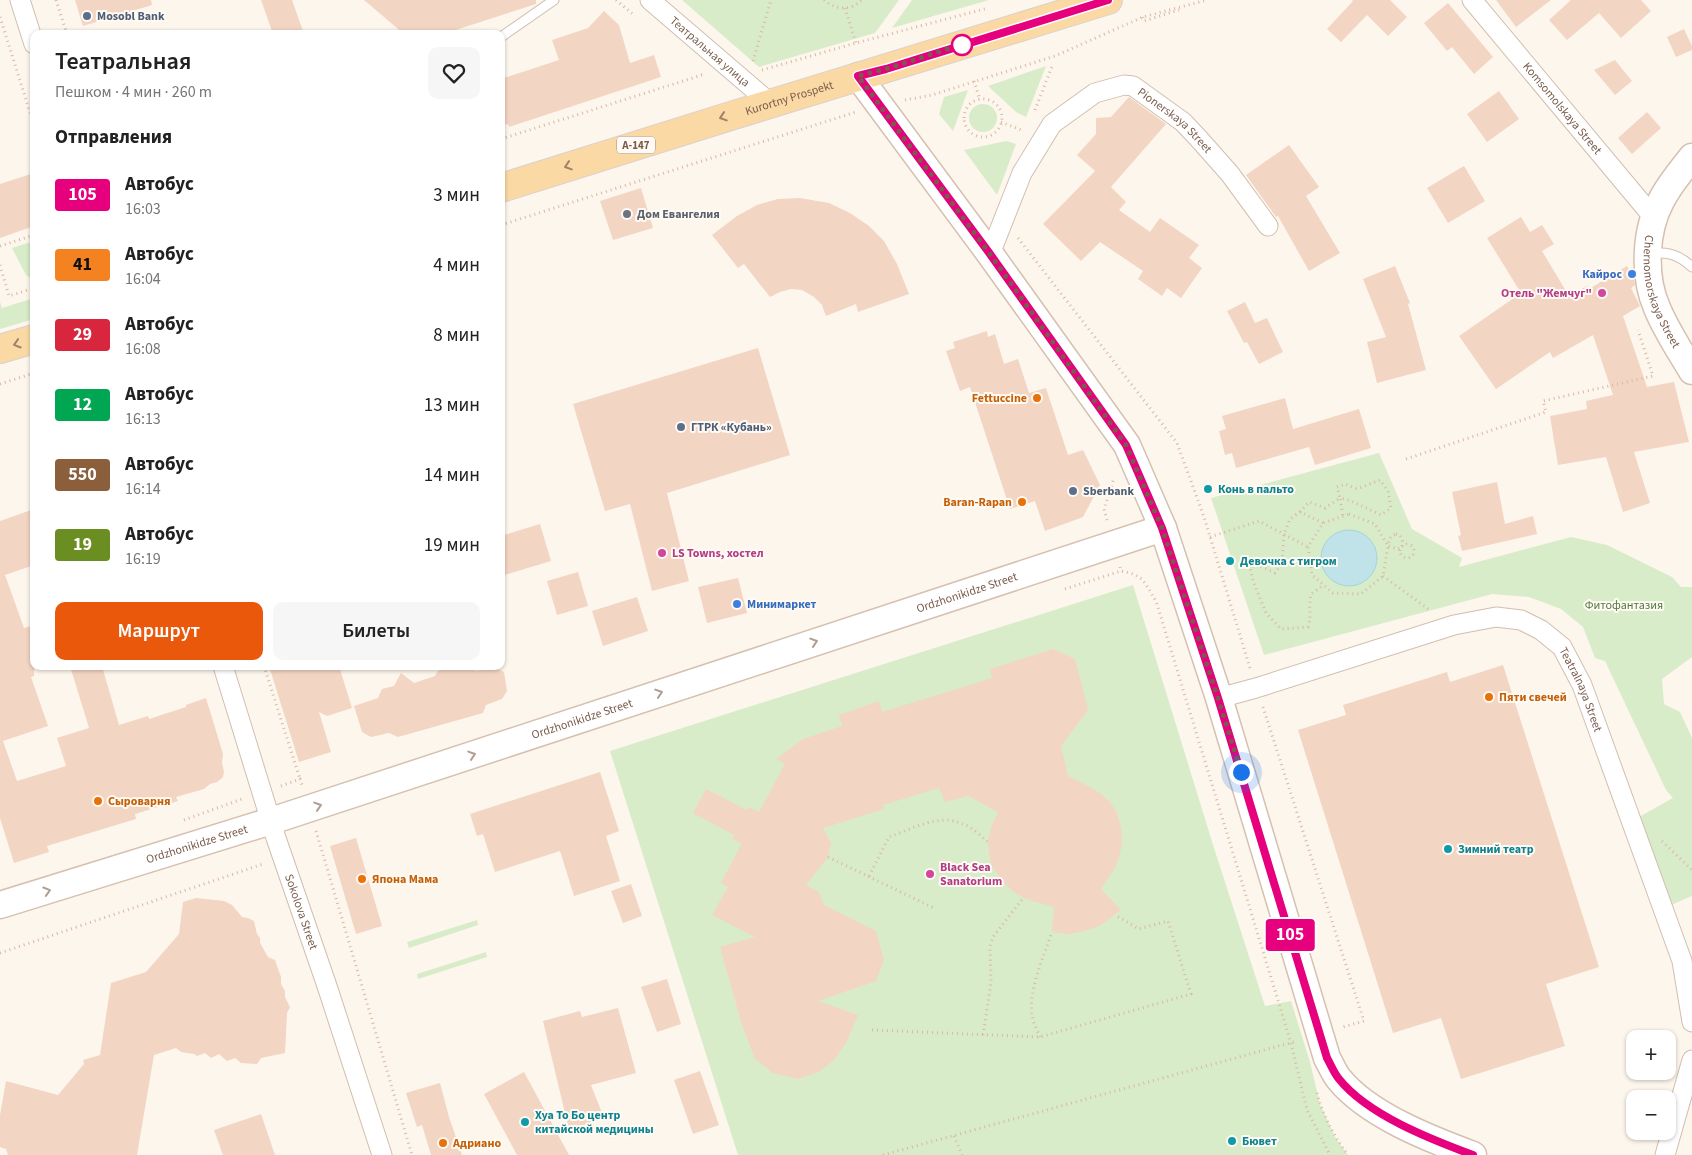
<!DOCTYPE html>
<html lang="ru">
<head>
<meta charset="utf-8">
<style>
	body { margin:0; font-family:"Source Sans 3",sans-serif; background:#f6f6f6; color:#222; height:100vh; display:flex; flex-direction:column; font-size:19px; white-space:nowrap }
	* { box-sizing:border-box; margin:0 }
	p { font-size:16px; color:#767676 }
	.icon { flex:none; width:28px; height:28px; fill:none; stroke:currentColor; stroke-width:2; stroke-linecap:round; stroke-linejoin:round }
	.map { position:relative; flex:1; overflow:hidden }
	.drawer { position:absolute; left:30px; top:30px; width:475px; height:640px; display:flex; flex-direction:column; background:#fff; border-radius:10px; box-shadow:0 1px 4px #0004 }
	.drawer>* { flex:none }
	.badge { padding:0 10px; border-radius:4px; font-size:18px; line-height:32px }
	.fabs { position:absolute; left:1626px; top:1030px; display:grid; gap:10px }
	.fabs a { display:grid; place-items:center; width:50px; height:50px; border-radius:10px; background:#fff; box-shadow:0 1px 4px #0004; font-size:25px }
	.you { position:absolute; width:25px; height:25px; margin:-12px; border:4px solid #fff; border-radius:50%; background:#1a73e8; box-shadow:0 0 0 8px #1a73e833 }
	.map>.badge { position:absolute; translate:-50% -50%; box-shadow:0 0 0 2px #fff }
	h2 { padding:0 25px; font-size:19px; line-height:45px }
	.round { display:grid; place-items:center; flex:none; width:52px; height:52px; border-radius:10px; background:#f6f6f6 }
	.headline { display:flex; align-items:center; justify-content:space-between; height:85px; padding:0 25px }
	h1 { font-size:24px; font-weight:600; line-height:38px }
	.cta { display:flex; gap:10px; margin-top:auto; padding:10px 25px }
	.cta a { flex:1; height:58px; border-radius:10px; background:#ea580c; color:#fff; font-size:20px; font-weight:600; line-height:58px; text-align:center }
	.cta a+a { background:#f6f6f6; color:#222 }
	ul { padding:0; list-style:none }
	li { display:flex; align-items:center; gap:15px; height:70px; padding:0 25px }
	li div { flex:1 }
	li b { display:block; font-size:19px }
	li em { font-style:normal }
	li .badge { min-width:55px; font-weight:700; text-align:center }
	.map>svg:first-child { display:block }
</style>
</head>
<body>
<div class="map">
<svg width="1692" height="1155" viewBox="0 0 1692 1155">
	<rect width="100%" height="100%" fill="#fdf6ec"/>
	<path fill="#d8ecc9" d="M682,0H899L875,33L759,67Z
		M912,0H989L892,28Z
		M1046,66L1026,117L1016,112L988,86Z
		M968,90L953,131L939,114L944,97Z
		M969 118a14 14 0 1 1 28 0a14 14 0 1 1-28 0Z
		M1006,141L1016,144L997,195L964,150Z
		M34,241V280L26,275L12,248Z
		M34,298V319L0,329V302L2,308Z
		M1379,453L1412,529L1462,558L1459,567L1571,537L1607,545L1672,577L1681,587H1692V657L1662,679L1664,704L1680,712L1692,738V896L1671,905L1639,817L1673,798L1666,790L1605,661L1595,658L1583,627L1561,609L1529,597L1492,594L1264,655L1211,498Z
		M1133,585L1214,848L1265,1006L1291,1001L1310,1062L1320,1104L1335,1137L1348,1155H738L610,751Z
		M477,920L478,925L409,948L407,942Z
		M486,952L487,957L418,979L417,974Z"/>
	<path fill="#bfe3e8" stroke="#a5d3da" d="M1321 558a28 28 0 1 1 56 0a28 28 0 1 1-56 0Z"/>
	<path fill="#f3d5c3" d="M75,0H151L152,5L83,26Z
		M261,0H292L304,34H273Z
		M364,0H536V4L443,34H404Z
		M1352,0H1390L1407,17L1388,36L1367,15L1341,42L1327,29L1353,1Z
		M1496,0H1551L1516,27Z
		M1571,0H1641L1651,11L1621,38L1599,13L1567,40L1549,20Z
		M1448,3L1493,57L1474,74L1452,47L1447,51L1424,23Z
		M604,11L619,25L630,63L654,55L661,77L509,127L508,124L501,126V79L559,60L552,40L588,28Z
		M1684,29L1692,46V50L1676,57L1667,37Z
		M1615,60L1632,81L1615,95L1594,70Z
		M1499,91L1519,119L1487,142L1467,114Z
		M1129,97L1166,124L1111,187L1126,202L1119,210L1150,232L1160,218L1199,245L1189,258L1202,268L1181,298L1167,288L1162,296L1138,279L1143,271L1100,242L1081,261L1043,224L1095,171L1077,155L1096,134V118L1111,117Z
		M1647,112L1661,128L1632,154L1618,138Z
		M1289,145L1319,187L1306,196L1340,253L1309,271L1278,216L1276,217L1246,175Z
		M1464,166L1485,201L1448,223L1427,188Z
		M34,173V226L0,238V184Z
		M641,188L653,228L613,240L600,201Z
		M800,198L829,203L850,213L869,226L884,241L897,264L909,294L858,312L856,304L826,316L822,305L814,297L802,290L791,289L780,292L770,297L744,264L738,268L712,235L737,216L757,205L778,199Z
		M1521,217L1530,232L1542,225L1554,244L1542,251L1569,296L1587,286L1589,289L1627,266L1634,278L1635,285L1631,288L1640,306L1623,316L1647,387L1674,382L1689,442L1634,452L1650,503L1623,512L1606,457L1558,465L1550,416L1587,409L1586,401L1613,395L1593,335L1553,358L1550,352L1496,389L1459,336L1521,293L1487,238Z
		M1395,266L1410,303L1408,304L1426,370L1377,383L1367,342L1386,337L1363,279Z
		M1245,302L1255,323L1267,318L1283,352L1259,364L1247,342L1244,343L1227,311Z
		M987,331L988,337L995,334L1004,364L1018,359L1029,393L1046,388L1068,455L1083,450L1100,485L1083,517L1045,531L1035,501L1010,509L970,387L960,391L946,351L955,348L953,342Z
		M758,348L790,455L667,493L689,581L652,591L630,504L605,511L573,404Z
		M1285,398L1293,429L1359,409L1371,448L1315,465L1309,447L1236,468L1232,453L1225,455L1219,431L1226,429L1222,416Z
		M1497,482L1505,524L1533,516L1537,534L1462,551L1458,536L1461,535L1452,492Z
		M34,509V565L5,575L24,628L34,625V676L31,677L48,726L3,741L17,781L66,766L57,738L89,728L70,666H102L119,725L148,716L149,719L186,707V705L206,698L223,754L222,763L224,772L223,777L217,782L210,784L204,789L176,797L178,801L135,814L136,819L47,846L49,852L14,863L0,818V521Z
		M540,524L551,561L501,576V536Z
		M578,572L588,606L557,615L547,581Z
		M738,578L747,613L707,623L698,587Z
		M637,597L648,631L603,646L592,611Z
		M1053,649L1075,659L1088,710L1061,746L1068,776L1079,781L1100,793L1110,802L1117,813L1121,827L1122,842L1120,854L1115,868L1101,889L1121,910L1101,925L1085,931L1070,934L1052,932L1054,907L1029,900L1018,895L1008,887L992,867L989,854L988,842L991,827L998,812L968,796L945,802L939,788L883,805L884,809L823,828L831,843L828,857L806,885L819,892L824,905L876,931L884,960L876,981L818,1001L858,1015L846,1043L834,1060L819,1072L798,1079L773,1073L755,1059L742,1025L720,947L755,937L712,915L728,887L721,883L742,843L732,839L734,835L693,813L706,789L747,810L749,807L759,812L785,764L776,759L803,739L842,726L839,715L879,701L882,712L992,678L990,669Z
		M1503,665L1599,967L1546,984L1565,1046L1461,1079L1441,1018L1393,1033L1298,730L1346,715L1343,705L1447,672L1450,682Z
		M269,666H339L352,708L327,716L319,712L331,752L299,762Z
		M454,666L460,670L472,668L476,671L493,667L504,672L507,691L502,699L486,705L483,713L398,737L389,733L371,737L362,732L354,706L378,698L382,689L394,686L401,673L414,683L435,676L438,671Z
		M600,772L619,831L606,836L620,881L574,896L560,851L495,872L483,834L477,836L470,814Z
		M356,838L382,926L356,934L330,846Z
		M631,884L642,916L623,923L611,891Z
		M196,898L224,901L232,905L242,917L248,918L254,921L257,934L260,938V943L268,957L275,960L281,977V984L285,991V997L290,1007L287,1013L285,1053L261,1058L257,1064L241,1063L235,1058L227,1061L219,1054L211,1058L205,1053L197,1056L194,1054L181,1052L176,1048L154,1055L137,1155H8L6,1149L0,1147V1115L6,1081L58,1095L84,1064L83,1060L100,1055L111,983L146,972L179,934L183,902Z
		M667,979L681,1024L657,1032L641,987Z
		M618,1008L636,1073L591,1085L604,1118L569,1130L543,1021L580,1011L582,1017Z
		M700,1071L719,1125L693,1134L674,1080Z
		M524,1072L569,1155H517L484,1094Z
		M440,1083L449,1117L462,1155H431L422,1125L417,1127L406,1093Z
		M261,1114L275,1155H223L214,1130Z"/>
	<g fill="none" stroke-linecap="round" stroke-linejoin="round">
		<g stroke="#d1beb0" stroke-width="11">
			<path id="lane" d="M501,37L554,0
				M1649,253C1668,252 1678,254 1692,267"/>
		</g>
		<g stroke="#d1beb0" stroke-width="21">
			<g id="street">
				<path d="M20,0L34,44"/>
				<path id="s1" d="M650,0L770,103"/>
				<path id="s2" d="M1472,0L1654,218"/>
				<path id="s3" d="M990,254L1022,173L1052,124L1095,93L1124,85L1133,86L1183,122L1199,139L1230,174L1268,226"/>
				<path id="s4" d="M223,666L276,838L327,986L382,1155"/>
				<path id="s5" d="M1219,698L1256,688L1454,625L1496,617L1521,620L1541,630L1562,647L1582,685L1682,961L1692,1022"/>
				<path d="M1665,1155L1692,1060"/>
			</g>
		</g>
		<g stroke="#d6c0b0" stroke-width="29">
			<g id="secondary">
				<path d="M858,76L990,254L1127,445L1163,528L1219,698L1327,1058C1331,1065 1334,1073 1339,1079C1368,1115 1430,1139 1473,1155"/>
				<path id="s6" d="M1692,157C1681,171 1669,185 1661,201C1645,231 1643,276 1657,308C1666,330 1680,351 1692,371"/>
				<path id="s7" d="M0,905L271,821L1163,528"/>
			</g>
		</g>
		<g stroke="#dad1cd" stroke-width="30">
			<g id="primary">
				<path id="s8" d="M501,188C703,124 905,62 1108,0"/>
				<path d="M0,349L34,339"/>
			</g>
		</g>
		<path stroke="#d9b8a5" stroke-width="3" stroke-dasharray="1 4" stroke-linecap="butt" d="M56,0L67,34
			M616,0L634,15
			M824,0C836,10 851,11 862,0
			M845,8L856,43
			M0,17L34,125
			M1143,17L1144,21L1179,10
			M753,61L771,0
			M762,70L856,43L988,8
			M974,81L980,100
			M964 118a19 19 0 1 1 38 0a19 19 0 1 1-38 0Z
			M905,100L932,95L1055,56L1143,17L1207,0
			M1035,110L1053,64
			M1001,122L1024,131
			M501,139L702,75L706,76
			M501,225L856,112
			M1018,238L1177,443L1204,517L1250,668
			M0,246L34,235
			M0,265L9,296L34,288
			M0,384L34,373
			M1406,459L1546,412L1543,401L1653,376L1638,330
			M1300,512L1309,502L1325,508L1340,498L1337,487L1345,484L1357,489L1380,480L1388,491L1391,508L1381,515L1349,500L1340,498L1343,516
			M1349,514L1375,524L1388,546L1383,576L1361,594L1333,593L1312,575L1308,547L1323,523Z
			M1107,520L1104,509L1114,478
			M1323,523L1300,512L1290,519L1284,534L1282,564L1275,573L1256,564L1250,568L1253,581L1266,613L1281,629L1308,627C1312,614 1308,608 1311,594L1324,585
			M1396,534L1400,535L1403,542L1402,547L1398,549L1388,546C1389,540 1390,536 1396,534Z
			M1210,537L1259,521L1308,547
			M1400 551a7 7 0 1 1 14 0a7 7 0 1 1-14 0Z
			M1120,567L1121,571C1144,575 1144,582 1156,601L1291,1043L1307,1110L1330,1155
			M1383,576L1431,611
			M1065,589L1121,571
			M264,666L300,779
			M1263,707L1364,1021L1343,1027
			M281,786L300,779L302,785
			M184,820L242,799
			M316,831L412,1155
			M1662,841L1692,870
			M828,857L936,909
			M869,876L889,837C912,829 939,813 963,824C972,827 981,836 988,842
			M0,953L263,864
			M872,1030L1040,1037L1191,994L1168,921L1139,929L1115,915
			M983,1035L991,983L990,947L993,937L1024,897
			M1040,1037C1038,1032 1034,1025 1033,1019C1026,995 1044,956 1052,932
			M1317,1093C1323,1116 1334,1136 1348,1155
			M954,1136L962,1155
			M883,1155L1297,1041"/>
		<use href="#lane" stroke="#fff" stroke-width="9"/>
		<use href="#street" stroke="#fff" stroke-width="19"/>
		<use href="#secondary" stroke="#fff" stroke-width="26"/>
		<use href="#primary" stroke="#fbd9a5" stroke-width="28"/>
	</g>
	<defs><path id="oneway-chevron" d="M-2-3.5L2.5 0L-2 3.5" fill="none" stroke-width="1.6" stroke-linecap="round" stroke-linejoin="round" transform="scale(1.25)"/></defs>
	<g stroke="#a18267">
		<use href="#oneway-chevron" transform="translate(723 117) rotate(162)"/>
		<use href="#oneway-chevron" transform="translate(568 166) rotate(162)"/>
		<use href="#oneway-chevron" transform="translate(17 344) rotate(163)"/>
	</g>
	<g stroke="#af9d94">
		<use href="#oneway-chevron" transform="translate(814 642) rotate(-18)"/>
		<use href="#oneway-chevron" transform="translate(659 693) rotate(-18)"/>
		<use href="#oneway-chevron" transform="translate(472 755) rotate(-18)"/>
		<use href="#oneway-chevron" transform="translate(318 806) rotate(-18)"/>
		<use href="#oneway-chevron" transform="translate(47 891) rotate(-17)"/>
	</g>
	<g fill="none" stroke-linecap="round" stroke-linejoin="round">
		<g stroke="#fff" stroke-width="11">
			<path id="line" d="M1108,0L886,69L858,76L990,254L1126,445L1162,528L1218,698L1327,1058C1331,1065 1334,1073 1339,1079C1368,1115 1430,1139 1473,1155"/>
		</g>
		<use href="#line" stroke="#e6007e" stroke-width="8"/>
		<path stroke="#7a5c4d" stroke-width="5" stroke-dasharray="0 9" d="M962,45L963,44L886,69L858,76L990,254L1126,445L1162,528L1218,698L1241,772"/>
	</g>
	<g fill="#5c6f8a" stroke="#fffaf3" stroke-width="2">
		<circle cx="87" cy="16" r="5"/>
		<circle cx="681" cy="427" r="5"/>
		<circle cx="1073" cy="491" r="5"/>
	</g>
	<circle fill="#fff" stroke="#e6007e" stroke-width="2.5" cx="962" cy="45" r="10"/>
	<circle fill="#6b7280" stroke="#fffaf3" stroke-width="2" cx="627" cy="214" r="5"/>
	<g fill="#3f7fe0" stroke="#fffaf3" stroke-width="2">
		<circle cx="1632" cy="274" r="5"/>
		<circle cx="737" cy="604" r="5"/>
	</g>
	<g fill="#d1479c" stroke="#fffaf3" stroke-width="2">
		<circle cx="1602" cy="293" r="5"/>
		<circle cx="662" cy="553" r="5"/>
		<circle cx="930" cy="874" r="5"/>
	</g>
	<g fill="#e8710a" stroke="#fffaf3" stroke-width="2">
		<circle cx="1037" cy="398" r="5"/>
		<circle cx="1022" cy="502" r="5"/>
		<circle cx="1489" cy="697" r="5"/>
		<circle cx="98" cy="801" r="5"/>
		<circle cx="362" cy="879" r="5"/>
		<circle cx="443" cy="1143" r="5"/>
	</g>
	<g fill="#0f9aa8" stroke="#fffaf3" stroke-width="2">
		<circle cx="1208" cy="489" r="5"/>
		<circle cx="1230" cy="561" r="5"/>
		<circle cx="1448" cy="849" r="5"/>
		<circle cx="525" cy="1122" r="5"/>
		<circle cx="1232" cy="1141" r="5"/>
	</g>
	<g text-anchor="middle" dominant-baseline="central" stroke-width="4" stroke-linejoin="round" paint-order="stroke">
		<rect fill="#fffaf3" stroke="#a28b7f" stroke-width="1" x="617" y="136.5" width="38" height="17" rx="4"/>
		<g font-size="11" font-weight="bold" fill="#7a5c4d">
			<text x="636" y="145">А-147</text>
		</g>
		<g font-size="12" font-weight="bold" fill="#4e5e75" stroke="#fffaf3" text-anchor="start">
			<text x="97" y="16">Mosobl Bank</text>
			<text x="691" y="427">ГТРК «Кубань»</text>
			<text x="1083" y="491">Sberbank</text>
		</g>
		<g font-size="12" fill="#7a5c4d" stroke="#fffaf3">
			<text stroke="none"><textPath href="#s1" startOffset="79">Театральная улица</textPath></text>
			<text stroke="none"><textPath href="#s8" startOffset="302">Kurortny Prospekt</textPath></text>
			<text stroke="none"><textPath href="#s2" startOffset="141">Komsomolskaya Street</textPath></text>
			<text stroke="none"><textPath href="#s3" startOffset="291">Pionerskaya Street</textPath></text>
			<text stroke="none"><textPath href="#s6" startOffset="149">Chernomorskaya Street</textPath></text>
			<text stroke="none"><textPath href="#s7" startOffset="1016">Ordzhonikidze Street</textPath></text>
			<text stroke="none"><textPath href="#s5" startOffset="410">Teatralnaya Street</textPath></text>
			<text stroke="none"><textPath href="#s7" startOffset="611">Ordzhonikidze Street</textPath></text>
			<text stroke="none"><textPath href="#s7" startOffset="206">Ordzhonikidze Street</textPath></text>
			<text stroke="none"><textPath href="#s4" startOffset="258">Sokolova Street</textPath></text>
		</g>
		<g font-size="12" font-weight="bold" fill="#5b616d" stroke="#fffaf3" text-anchor="start">
			<text x="637" y="214">Дом Евангелия</text>
		</g>
		<g font-size="12" font-weight="bold" fill="#366cbe" stroke="#fffaf3" text-anchor="end">
			<text x="1622" y="274">Кайрос</text>
			<text x="747" y="604" text-anchor="start">Минимаркет</text>
		</g>
		<g font-size="12" font-weight="bold" fill="#b23c85" stroke="#fffaf3" text-anchor="start">
			<text x="1592" y="293" text-anchor="end">Отель "Жемчуг"</text>
			<text x="672" y="553">LS Towns, хостел</text>
			<text x="940" y="867">Black Sea<tspan x="940" dy="14">Sanatorium</tspan></text>
		</g>
		<g font-size="12" font-weight="bold" fill="#c56008" stroke="#fffaf3" text-anchor="start">
			<text x="1027" y="398" text-anchor="end">Fettuccine</text>
			<text x="1012" y="502" text-anchor="end">Baran-Rapan</text>
			<text x="1499" y="697">Пяти свечей</text>
			<text x="108" y="801">Сыроварня</text>
			<text x="372" y="879">Япона Мама</text>
			<text x="453" y="1143">Адриано</text>
		</g>
		<g font-size="12" font-weight="bold" fill="#0d838f" stroke="#fffaf3" text-anchor="start">
			<text x="1218" y="489">Конь в пальто</text>
			<text x="1240" y="561">Девочка с тигром</text>
			<text x="1458" y="849">Зимний театр</text>
			<text x="535" y="1115">Хуа То Бо центр<tspan x="535" dy="14">китайской медицины</tspan></text>
			<text x="1242" y="1141">Бювет</text>
		</g>
		<g font-size="12" fill="#537a41" stroke="#fffaf3">
			<text x="1624" y="605">Фитофантазия</text>
		</g>
	</g>
</svg>
<div class="fabs">
<a>+</a>
<a>−</a>
</div>
<div class="you" style="left:1241px;top:772px"></div>
<b class="badge" style="left:1290px;top:935px;background:#e6007e;color:#fff">105</b>
<section class="drawer">
<div class="headline"><div><h1>Театральная</h1><p>Пешком · 4 мин · 260 m</p></div><a class="round"><svg class="icon" aria-label="heart" viewBox="0 0 24 24"><path d="M12 20l-8-8c-3-5 5-10 8-4 3-6 11-1 8 4z"/></svg></a></div>
<h2>Отправления</h2>
<ul>
<li><span class="badge" style="background:#e6007e;color:#fff">105</span><div><b>Автобус</b><p>16:03</p></div><em>3 мин</em></li>
<li><span class="badge" style="background:#f58220;color:#111">41</span><div><b>Автобус</b><p>16:04</p></div><em>4 мин</em></li>
<li><span class="badge" style="background:#d7263d;color:#fff">29</span><div><b>Автобус</b><p>16:08</p></div><em>8 мин</em></li>
<li><span class="badge" style="background:#00a651;color:#fff">12</span><div><b>Автобус</b><p>16:13</p></div><em>13 мин</em></li>
<li><span class="badge" style="background:#8b5e3c;color:#fff">550</span><div><b>Автобус</b><p>16:14</p></div><em>14 мин</em></li>
<li><span class="badge" style="background:#6b8e23;color:#fff">19</span><div><b>Автобус</b><p>16:19</p></div><em>19 мин</em></li>
</ul>
<div class="cta"><a>Маршрут</a><a>Билеты</a></div>
</section>
</div>
</body>
</html>
